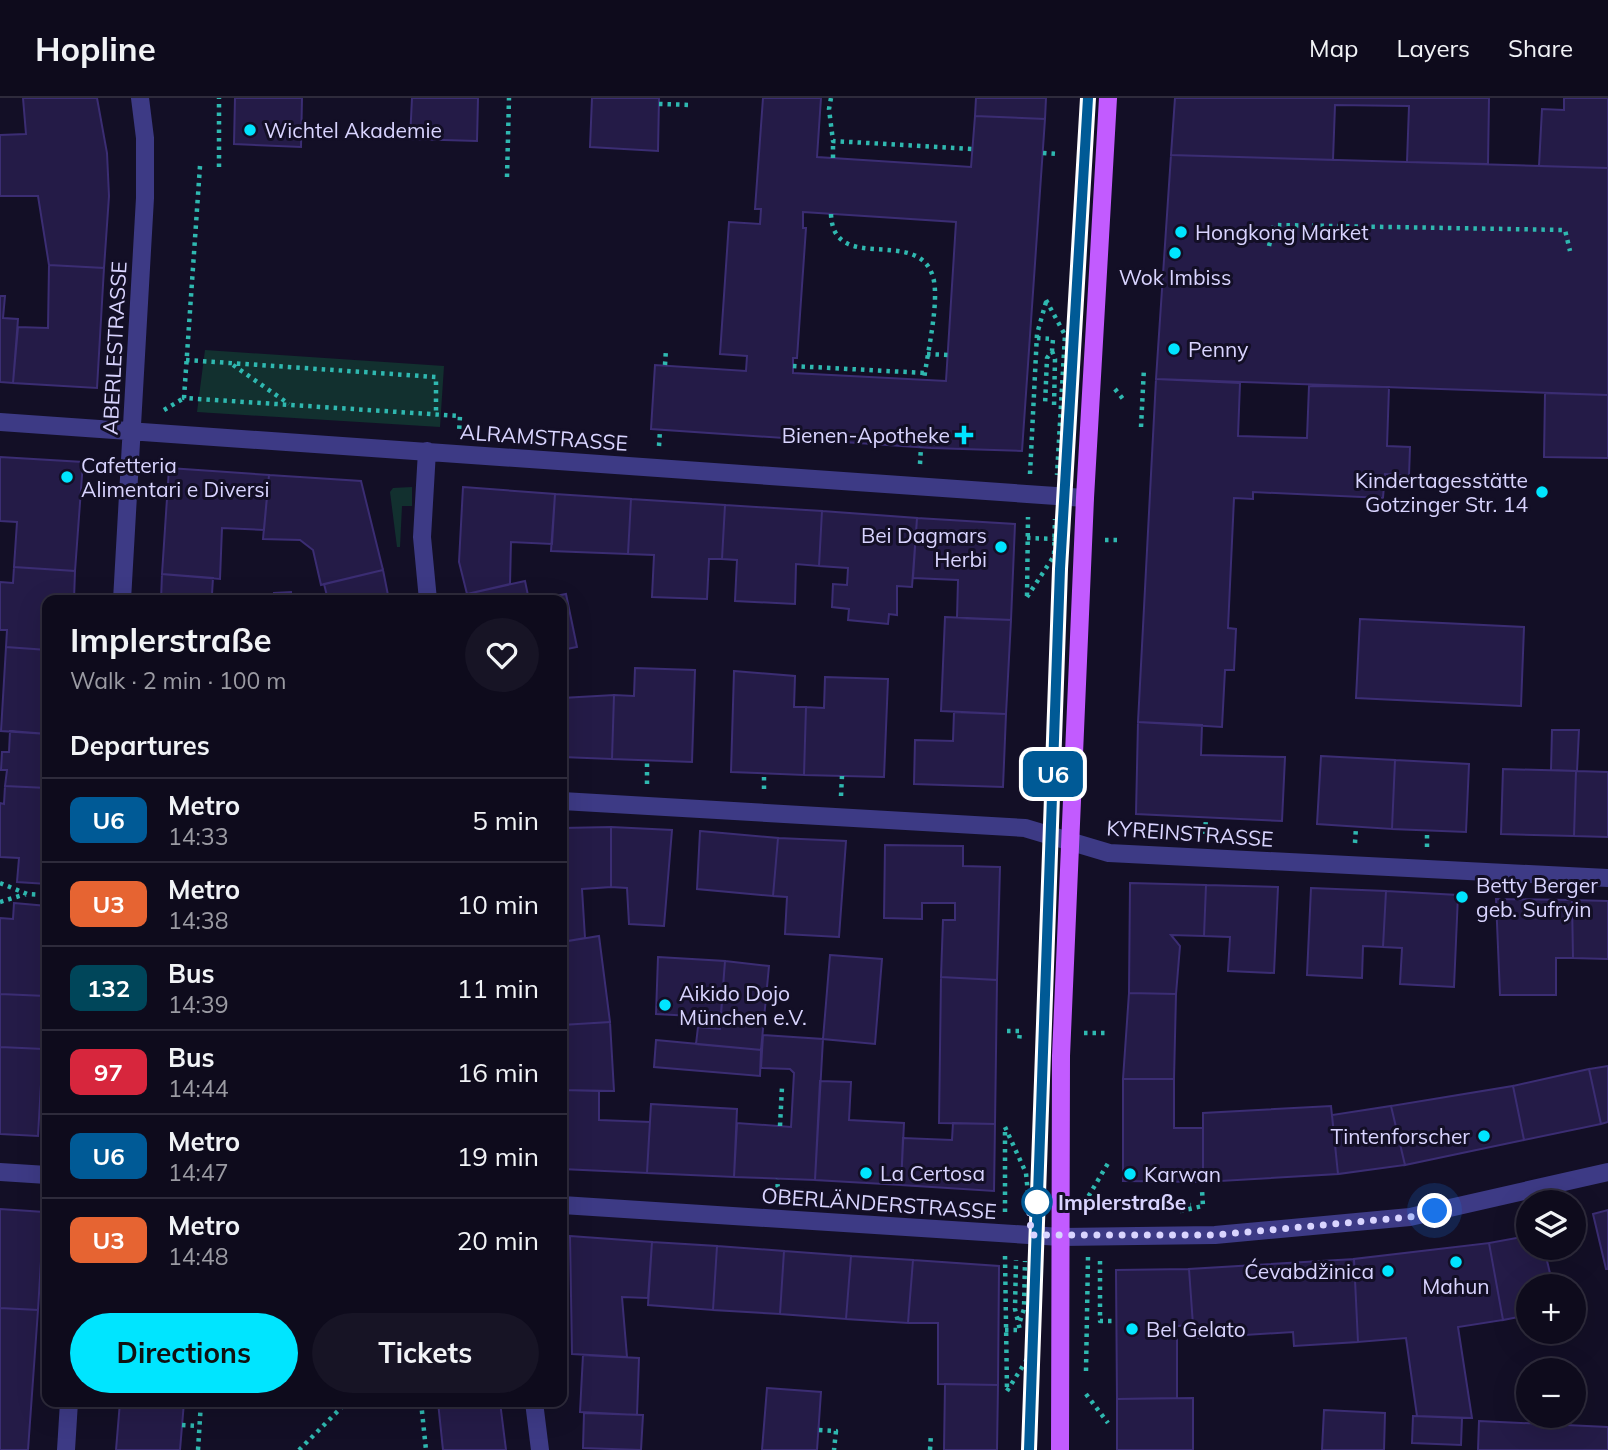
<!DOCTYPE html>
<html lang="en">
<head>
<meta charset="utf-8">
<style>
	body { margin:0; font-family:Mulish,sans-serif; background:#171425; color:#f1f3f6; height:100vh; display:flex; flex-direction:column; font-size:26px; white-space:nowrap }
	* { box-sizing:border-box; margin:0 }
	p { font-size:23px; color:#9b9ba3 }
	.icon { flex:none; width:38px; height:38px; fill:none; stroke:currentColor; stroke-width:2; stroke-linecap:round; stroke-linejoin:round }
	.map { position:relative; flex:1; overflow:hidden }
	.drawer { position:absolute; left:42px; top:497px; width:525px; height:812px; display:flex; flex-direction:column; background:#0e0b1c; border-radius:14px; box-shadow:0 7px 28px #0002,0 0 0 2px #2e2b3b }
	.drawer>* { flex:none }
	.badge { padding:0 14px; border-radius:10px; font-size:24px; line-height:46px }
	.controls { position:absolute; left:1516px; top:1092px; display:grid; gap:14px }
	.controls a { display:grid; place-items:center; width:70px; height:70px; border-radius:50%; background:#0e0b1c; box-shadow:0 7px 28px #0002,0 0 0 2px #2e2b3b; font-size:35px }
	.you { position:absolute; width:35px; height:35px; margin:-18px; border:5px solid #fff; border-radius:50%; background:#1a73e8; box-shadow:0 0 0 10px #1a73e833 }
	.map>.badge { position:absolute; translate:-50% -50%; box-shadow:0 0 0 4px #fff }
	h2 { padding:0 28px; font-size:26px; line-height:63px }
	.round { display:grid; place-items:center; flex:none; width:74px; height:74px; border-radius:37px; background:#171425 }
	.headline { display:flex; align-items:center; justify-content:space-between; height:119px; padding:0 28px }
	h1 { font-size:33px; font-weight:700; line-height:52px }
	.action { display:flex; gap:14px; margin-top:auto; padding:14px 28px }
	.action a { flex:1; height:80px; border-radius:42px; background:#00e5ff; color:#111; font-size:28px; font-weight:700; line-height:80px; text-align:center }
	.action a+a { background:#171425; color:#f1f3f6 }
	ul { padding:0; list-style:none }
	li { display:flex; align-items:center; gap:21px; height:84px; padding:0 28px; border-top:2px solid #2e2b3b }
	li div { flex:1 }
	li b { display:block; font-size:26px }
	li em { font-style:normal }
	li .badge { min-width:77px; font-weight:700; text-align:center }
	header { display:flex; align-items:center; gap:42px; box-sizing:border-box; height:98px; padding:0 35px; background:#0e0b1c; border-bottom:2px solid #2e2b3b }
	header strong { font-size:33px }
	nav { display:flex; gap:38px; margin-inline-start:auto; font-size:24px }
	.map>svg:first-child { display:block }
</style>
</head>
<body>
<header>
<strong>Hopline</strong>
<nav><a>Map</a><a>Layers</a><a>Share</a></nav>
</header>
<div class="map">
<svg width="1608" height="1352" viewBox="0 0 1608 1352">
	<rect width="100%" height="100%" fill="#130f26"/>
	<path fill="#12302f" d="M205,252L444,268L440,329L197,314Z
		M412,389V408H402L400,449H397L390,394L393,390Z"/>
	<path fill="#241b47" stroke="#3b2d73" stroke-width="2" fill-rule="evenodd" d="M23,0H97L107,55L109,98L104,170L49,167L38,98H0V37L26,36Z
		M235,0H302L301,49L234,46Z
		M412,0H478L477,43L410,41Z
		M592,0H659L658,53L590,49Z
		M763,0H821L817,59L971,69L975,18L1045,21L1022,353L931,350L651,331L655,267L746,273L747,258L720,256L729,124L760,126L761,111H755ZM803,114L956,124L946,283L793,275V260H797L806,130H803Z
		M976,0H1046L1045,21L975,18Z
		M1175,0H1489L1488,66L1407,64L1409,8L1335,7L1333,62L1171,57Z
		M1564,0H1608V70L1539,68L1542,11L1564,12Z
		M1171,57L1608,70V297L1156,281Z
		M49,167L104,170L97,290L13,285L18,229L48,230Z
		M0,198H5L3,220L18,221L13,285L0,284Z
		M1156,281L1240,285L1238,338L1307,340L1309,288L1389,289L1387,348L1410,349L1409,378L1385,376L1383,400L1253,394V401L1234,400L1228,530L1236,531L1234,572H1225L1222,629L1138,624Z
		M1545,295L1608,297V360L1544,359Z
		M0,359L83,364L75,473L14,469L17,424L0,423Z
		M169,370L269,377L264,432L222,430L220,481L162,476Z
		M269,377L361,383L383,472L321,487L313,452L300,442L263,441Z
		M463,389L555,396L552,446L511,444L510,486L467,496L459,464Z
		M555,396L631,401L628,456L551,453Z
		M631,401L725,407L722,461H709L707,501L652,499L654,457L628,456Z
		M725,407L822,413L819,468L796,466L795,506L735,503L737,462L722,461Z
		M822,413L917,420L912,489L897,488V517L889,516L888,526L848,522L849,511L832,509L833,486L847,487L848,470L819,468Z
		M917,420L1015,426L1011,522L957,520L958,482L913,480Z
		M14,469L75,473L74,502H47V552L6,549L7,532H0V484L13,485Z
		M383,472L389,502H328L324,486Z
		M162,476L213,480L212,496L247,498V502H161Z
		M525,483L529,502H468L467,496Z
		M291,494L292,502H274V495Z
		M566,496L577,549L562,552V502H535Z
		M945,519L1011,522L1006,616L941,613Z
		M1360,521L1524,529L1521,608L1356,600Z
		M6,549L47,552V636L1,633Z
		M635,570L695,572L692,664L612,661L614,597L634,598Z
		M734,573L795,578L794,609H806L804,677L731,674Z
		M825,579L888,581L884,679L804,677L806,609L824,610Z
		M614,597L612,661L562,659V600Z
		M954,614L1006,616L1003,689L914,686L915,642L953,643Z
		M1138,624L1202,627L1201,657L1285,659L1282,723L1136,716Z
		M1552,632H1579L1577,673L1551,672Z
		M10,633L47,636V690L5,688L7,672H1L2,654H9Z
		M1321,658L1395,662L1392,731L1317,726Z
		M1395,662L1469,666L1466,734L1392,731Z
		M1503,671L1576,673L1574,738L1501,736Z
		M1576,673L1608,674V739L1574,738Z
		M5,688L47,690V786L17,784L19,760L0,759V705L4,706Z
		M611,729V789L582,791L585,840L562,844V730Z
		M611,729L672,732L664,828L629,826L627,790L611,789Z
		M700,733L778,740L773,798L697,791Z
		M778,740L846,743L839,839L785,836L787,799L773,798Z
		M885,747L963,748V768L1000,769L997,882L941,879L943,822H955V805H922V821L884,820Z
		M1130,785L1206,787L1204,838L1171,837L1180,848L1176,896L1129,895Z
		M1206,787L1278,789L1274,875L1228,873L1230,839L1204,838Z
		M1311,790L1386,793L1383,849L1363,848L1362,880L1307,877Z
		M1386,793L1458,797L1454,889L1400,886L1402,850L1383,849Z
		M1496,801L1572,802L1573,860H1556V897H1500Z
		M1572,802L1608,803V861L1573,860Z
		M14,805L47,808L46,898L0,896V820L13,821Z
		M599,838L610,924L562,927V844Z
		M830,857L882,861L875,946L823,941Z
		M658,859L725,863L721,915L692,913V918L656,916Z
		M725,863L769,868L761,952L696,946L698,929L720,931Z
		M941,879L997,882L995,1026L939,1025Z
		M1129,895L1176,896L1174,981H1123Z
		M0,896L46,898L43,951L0,949Z
		M610,924L614,993L562,992V927Z
		M763,937L823,941L815,1082L734,1079L737,1025L791,1029L794,975L790,971L761,970Z
		M656,942L761,952L760,978L654,969Z
		M0,949L43,951L38,1038L0,1036Z
		M1608,968V1024L1601,1026L1589,971Z
		M1589,971L1601,1026L1524,1042L1513,988Z
		M1123,981H1174V1030H1203V1084L1123,1083Z
		M820,983L851,984L849,1022L904,1025L901,1087L815,1082Z
		M1513,988L1524,1042L1405,1067L1391,1008Z
		M562,992L599,993V1022L650,1024L647,1075L562,1071Z
		M651,1006L737,1011L734,1079L647,1075Z
		M1331,1008L1338,1076L1203,1084V1015Z
		M1391,1008L1405,1067L1338,1076L1332,1017Z
		M953,1025L995,1026L994,1093L901,1087L903,1040L952,1042Z
		M0,1111L44,1114L38,1212L0,1210Z
		M1608,1112V1171H1606L1593,1116Z
		M570,1138L652,1144L648,1200L622,1199L627,1259L572,1256Z
		M1528,1138V1150H1544L1553,1188H1528V1217L1503,1222L1489,1145Z
		M652,1144L717,1148L713,1212L648,1207Z
		M1489,1145L1503,1222L1458,1229L1472,1320L1417,1318L1406,1240L1358,1244L1354,1161Z
		M717,1148L784,1153L780,1216L713,1212Z
		M784,1153L851,1158L846,1221L780,1216Z
		M851,1158L913,1162L908,1225L846,1221Z
		M1354,1161L1358,1244L1294,1248L1293,1234L1198,1240L1197,1227H1193L1189,1171Z
		M913,1162L999,1168L998,1287L938,1286V1225H908Z
		M1189,1171L1193,1227L1177,1228V1300L1117,1301L1116,1172Z
		M0,1210L38,1212L28,1352H0Z
		M583,1257L639,1260L637,1317L580,1314Z
		M945,1286L998,1287L997,1352H944Z
		M767,1290L821,1294L817,1352H762Z
		M1193,1300V1352H1117V1301Z
		M120,1304H184L180,1352H116Z
		M438,1304H500L506,1352H443Z
		M1324,1312L1385,1315L1384,1352H1322Z
		M584,1315L643,1317L641,1352L583,1350Z
		M1413,1318L1462,1320L1461,1347L1412,1345Z
		M1479,1323L1608,1329V1352H1478Z"/>
	<g fill="none" stroke-linecap="round" stroke-linejoin="round">
		<path stroke="#2fb8b0" stroke-width="4.5" stroke-dasharray="3.5 5" stroke-linecap="butt" d="M831,0L829,11L833,43L973,51
			M659,6L692,7
			M1043,55L1057,56
			M833,60V43
			M200,68L184,300L460,318L459,334
			M219,69V0
			M507,79L509,0
			M831,116C833,178 918,127 933,179C940,203 927,256 924,282
			M1269,148L1274,127L1565,132L1570,153
			M1046,202L1065,237L1057,377
			M1037,240L1053,241L1052,253L1047,260L1045,308
			M1052,253L1055,261L1054,309
			M927,256L948,257
			M186,262L436,279V316
			M233,267L289,306
			M665,267L666,251
			M793,268L925,275
			M1115,291L1123,301
			M164,312L184,300
			M1141,329L1144,270
			M659,348L660,332
			M920,366L921,349
			M1030,376L1037,236L1046,204
			M1027,440L1058,441
			M1105,442H1118
			M1027,498L1028,419
			M1027,499L1054,458L1055,421
			M647,686V662
			M764,691V675
			M841,698L842,678
			M1205,736L1206,720
			M1355,745L1356,729
			M1427,749V732
			M0,785L27,796L47,797
			M0,804L26,796
			M1007,933H1020L1019,944
			M1084,935H1107
			M780,1028L782,989
			M1005,1029L1026,1075L1030,1117
			M777,1098L778,1081
			M1131,1105L1191,1107
			M1180,1113L1203,1108L1202,1092
			M1005,1114V1032
			M1088,1115V1099L1110,1062
			M1005,1158L1007,1292
			M1100,1163V1223H1112
			M1020,1223L1024,1211L1025,1163
			M1005,1232H1020L1015,1211L1016,1162
			M1086,1273L1088,1159
			M1007,1293L1026,1263L1032,1244V1160
			M1086,1296L1108,1325
			M421,1304L426,1352
			M182,1327L199,1328
			M819,1332L836,1333L834,1352
			M198,1352L201,1304
			M299,1352L347,1304
			M930,1352L931,1336"/>
		<path stroke="#3d3a85" stroke-width="18" d="M0,324L1085,400
			M427,353L422,439L428,502
			M122,502L145,100V40L140,0
			M562,703L1025,730L1109,755L1608,780
			M0,1074L47,1077
			M562,1107L1061,1139L1215,1137L1410,1119L1608,1074
			M534,1304L540,1352
			M66,1352L69,1304"/>
		<path stroke="#c25bff" stroke-width="18" d="M1060,1352L1061,958L1085,400L1108,0"/>
	</g>
	<g fill="none" stroke-linecap="round" stroke-linejoin="round">
		<g stroke="#fff" stroke-width="16">
			<path id="line" d="M1029,1352L1060,471L1088,0"/>
		</g>
		<use href="#line" stroke="#005a96" stroke-width="10"/>
		<path stroke="#d9d4ff" stroke-width="7" stroke-dasharray="0 12.6" d="M1037,1104L1029,1099L1031,1137H1215L1410,1119L1435,1113"/>
	</g>
	<g fill="#00e5ff" stroke="#130f26" stroke-width="2.5">
		<circle cx="250" cy="32" r="7"/>
		<circle cx="1181" cy="134" r="7"/>
		<circle cx="1175" cy="155" r="7"/>
		<circle cx="1174" cy="251" r="7"/>
		<path d="M960.5 326.5h7v7h7v7h-7v7h-7v-7h-7v-7h7z"/>
		<circle cx="67" cy="379" r="7"/>
		<circle cx="1542" cy="394" r="7"/>
		<circle cx="1001" cy="449" r="7"/>
		<circle cx="1462" cy="799" r="7"/>
		<circle cx="665" cy="907" r="7"/>
		<circle cx="1484" cy="1038" r="7"/>
		<circle cx="866" cy="1075" r="7"/>
		<circle cx="1130" cy="1076" r="7"/>
		<circle cx="1456" cy="1164" r="7"/>
		<circle cx="1388" cy="1173" r="7"/>
		<circle cx="1132" cy="1231" r="7"/>
	</g>
	<circle fill="#fff" stroke="#005a96" stroke-width="3.5" cx="1037" cy="1104" r="14"/>
	<g text-anchor="middle" dominant-baseline="central" stroke-width="6" stroke-linejoin="round" paint-order="stroke">
		<g font-size="21" fill="#d9d4ff" stroke="#130f26" text-anchor="start">
			<text x="264" y="32">Wichtel Akademie</text>
			<text x="1195" y="134">Hongkong Market</text>
			<text x="1175" y="179" text-anchor="middle">Wok Imbiss</text>
			<text x="1188" y="251">Penny</text>
			<text x="950" y="337" text-anchor="end">Bienen-Apotheke</text>
			<text x="81" y="367">Cafetteria<tspan x="81" dy="24">Alimentari e Diversi</tspan></text>
			<text x="1528" y="382" text-anchor="end">Kindertagesstätte<tspan x="1528" dy="24">Gotzinger Str. 14</tspan></text>
			<text x="987" y="437" text-anchor="end">Bei Dagmars<tspan x="987" dy="24">Herbi</tspan></text>
			<text x="1476" y="787">Betty Berger<tspan x="1476" dy="24">geb. Sufryin</tspan></text>
			<text x="679" y="895">Aikido Dojo<tspan x="679" dy="24">München e.V.</tspan></text>
			<text x="1470" y="1038" text-anchor="end">Tintenforscher</text>
			<text x="880" y="1075">La Certosa</text>
			<text x="1144" y="1076">Karwan</text>
			<text x="1374" y="1173" text-anchor="end">Ćevabdžinica</text>
			<text x="1456" y="1188" text-anchor="middle">Mahun</text>
			<text x="1146" y="1231">Bel Gelato</text>
		</g>
		<g font-size="21" fill="#d9d4ff" stroke="#130f26">
			<text transform="translate(114 250) rotate(-87)">ABERLESTRASSE</text>
			<text transform="translate(544 339) rotate(4)">ALRAMSTRASSE</text>
			<text transform="translate(1190 735) rotate(4)">KYREINSTRASSE</text>
			<text transform="translate(879 1105) rotate(4)">OBERLÄNDERSTRASSE</text>
		</g>
		<g font-size="21" font-weight="bold" fill="#d9d4ff" stroke="#130f26" text-anchor="start">
			<text x="1058" y="1104">Implerstraße</text>
		</g>
	</g>
</svg>
<div class="controls">
<a><svg class="icon" aria-label="layers" viewBox="0 0 24 24"><path d="M12 4l9 5-9 5-9-5zM3 14l9 5 9-5"/></svg></a>
<a>+</a>
<a>−</a>
</div>
<div class="you" style="left:1435px;top:1113px"></div>
<b class="badge" style="left:1053px;top:676px;background:#005a96;color:#fff">U6</b>
<section class="drawer">
<div class="headline"><div><h1>Implerstraße</h1><p>Walk · 2 min · 100 m</p></div><a class="round"><svg class="icon" aria-label="heart" viewBox="0 0 24 24"><path d="M12 20l-8-8c-3-5 5-10 8-4 3-6 11-1 8 4z"/></svg></a></div>
<h2>Departures</h2>
<ul>
<li><span class="badge" style="background:#005a96;color:#fff">U6</span><div><b>Metro</b><p>14:33</p></div><em>5 min</em></li>
<li><span class="badge" style="background:#e66432;color:#fff">U3</span><div><b>Metro</b><p>14:38</p></div><em>10 min</em></li>
<li><span class="badge" style="background:#00465a;color:#fff">132</span><div><b>Bus</b><p>14:39</p></div><em>11 min</em></li>
<li><span class="badge" style="background:#d7263d;color:#fff">97</span><div><b>Bus</b><p>14:44</p></div><em>16 min</em></li>
<li><span class="badge" style="background:#005a96;color:#fff">U6</span><div><b>Metro</b><p>14:47</p></div><em>19 min</em></li>
<li><span class="badge" style="background:#e66432;color:#fff">U3</span><div><b>Metro</b><p>14:48</p></div><em>20 min</em></li>
</ul>
<div class="action"><a>Directions</a><a>Tickets</a></div>
</section>
</div>
</body>
</html>
